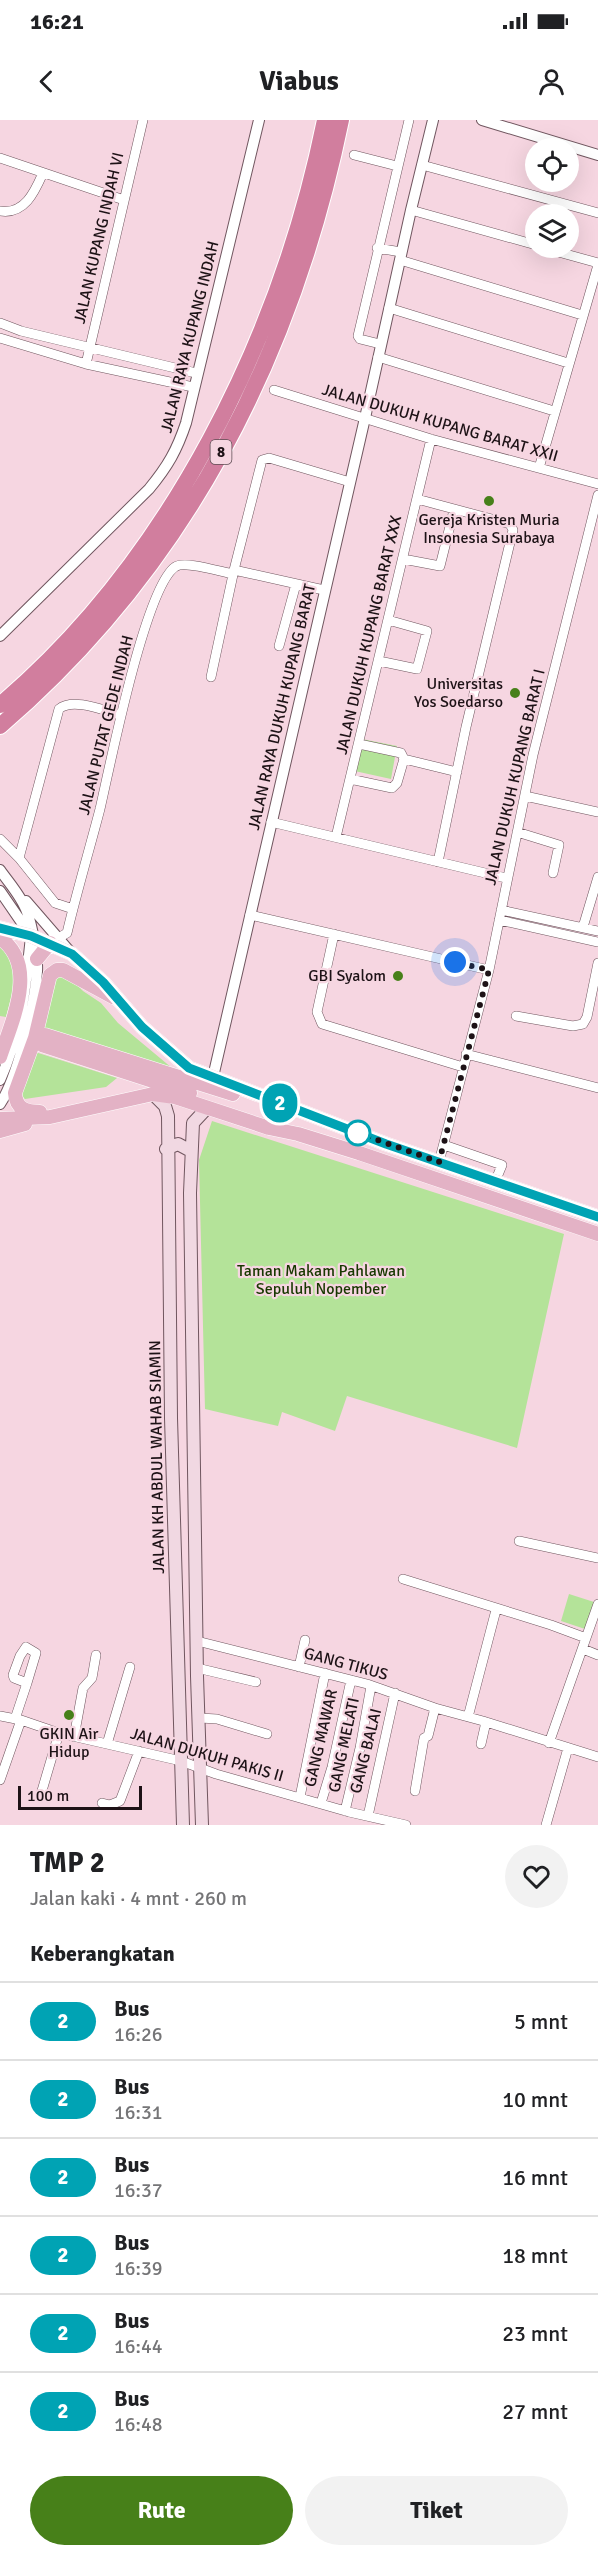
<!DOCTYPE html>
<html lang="id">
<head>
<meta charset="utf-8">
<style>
	body { margin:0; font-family:Signika,sans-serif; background:#f2f2f2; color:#202124; height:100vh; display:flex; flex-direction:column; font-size:22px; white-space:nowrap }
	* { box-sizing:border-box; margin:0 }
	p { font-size:20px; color:#757577 }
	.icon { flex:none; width:33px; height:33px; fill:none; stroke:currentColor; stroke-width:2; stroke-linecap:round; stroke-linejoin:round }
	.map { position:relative; height:1705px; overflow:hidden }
	.panel { display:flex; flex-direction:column; background:#fff; flex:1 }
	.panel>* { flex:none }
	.badge { padding:0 12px; border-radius:20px; font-size:21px; line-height:39px }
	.tools { position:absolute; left:525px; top:18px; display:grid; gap:12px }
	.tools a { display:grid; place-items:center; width:54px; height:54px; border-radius:50%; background:#fff; box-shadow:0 6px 24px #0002; font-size:30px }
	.scale { position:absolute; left:18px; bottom:15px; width:124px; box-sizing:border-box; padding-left:6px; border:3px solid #1d1216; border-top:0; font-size:16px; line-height:21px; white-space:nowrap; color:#1d1216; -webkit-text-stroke:4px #f6d6e1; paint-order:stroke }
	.you { position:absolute; width:30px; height:30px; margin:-15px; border:4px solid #fff; border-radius:50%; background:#1a73e8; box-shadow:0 0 0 9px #1a73e833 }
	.map>.badge { position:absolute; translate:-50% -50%; box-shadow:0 0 0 3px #fff }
	h2 { padding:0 30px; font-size:22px; line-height:54px }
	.round { display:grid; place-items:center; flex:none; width:63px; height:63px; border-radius:32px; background:#f2f2f2 }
	.head { display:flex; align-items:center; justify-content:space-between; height:102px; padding:0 30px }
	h1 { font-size:28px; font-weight:700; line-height:45px }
	.cta { display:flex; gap:12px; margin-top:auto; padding:12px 30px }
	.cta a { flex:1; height:69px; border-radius:36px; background:#478019; color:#fff; font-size:24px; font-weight:700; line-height:69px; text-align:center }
	.cta a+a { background:#f2f2f2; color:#202124 }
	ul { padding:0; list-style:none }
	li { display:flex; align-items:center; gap:18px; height:78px; padding:0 30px; border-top:2px solid #e0e0e0 }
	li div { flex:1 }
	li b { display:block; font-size:22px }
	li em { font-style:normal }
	li .badge { min-width:66px; font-weight:700; text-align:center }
	.status { display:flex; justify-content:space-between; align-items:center; height:42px; padding:0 30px; background:#fff; direction:ltr }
	.status svg { height:16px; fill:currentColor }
	header { display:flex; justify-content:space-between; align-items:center; height:78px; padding:0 30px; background:#fff; font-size:27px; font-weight:700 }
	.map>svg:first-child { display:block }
</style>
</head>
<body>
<div class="status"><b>16:21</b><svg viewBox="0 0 49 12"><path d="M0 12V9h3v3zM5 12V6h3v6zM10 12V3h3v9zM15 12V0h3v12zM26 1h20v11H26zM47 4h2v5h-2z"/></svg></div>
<header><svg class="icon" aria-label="back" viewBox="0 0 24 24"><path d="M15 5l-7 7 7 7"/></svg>Viabus<svg class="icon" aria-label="person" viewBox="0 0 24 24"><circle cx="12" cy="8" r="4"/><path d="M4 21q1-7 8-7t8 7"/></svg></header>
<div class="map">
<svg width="598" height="1705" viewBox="0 0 598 1705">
	<rect width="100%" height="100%" fill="#f6d6e1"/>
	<path fill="#b4e399" d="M357,618L397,626L391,659L350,650Z
		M0,820L15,836L14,866L6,897L0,896Z
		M64,852L83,871L101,883L118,903L172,948L39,907L51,855Z
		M32,931L117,958L106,967L25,979L19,973Z
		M212,1001L564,1114L517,1328L347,1276L335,1311L282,1292L278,1306L205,1289L199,1040Z
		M569,1474L594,1482L585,1509L561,1501Z"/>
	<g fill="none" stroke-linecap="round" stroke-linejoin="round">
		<g stroke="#70565f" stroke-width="10">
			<path id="minor" d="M354,35L397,46
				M0,38L124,80
				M422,45L598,93
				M411,90L536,125
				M0,91C25,95 35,71 43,53
				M377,128L401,132
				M544,128L598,143
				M400,140L582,195
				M389,188L568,243
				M0,203L21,211L196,253
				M0,218L86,244L193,267
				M380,224L360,219L358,216L409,0
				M378,237L554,291
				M86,244L143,0
				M274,270L431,319L598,364
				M539,348L598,145
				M417,379L510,404L513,410L466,607L438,742
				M403,439L440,446L454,390
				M234,450L262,340L269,338L350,362
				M279,526L296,464
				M379,541L417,549L427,511L388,500
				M211,557L234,450L324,470
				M404,639L457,652
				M350,659L392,668L397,663L404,639L401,633L359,624
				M525,676L598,692
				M271,702L506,758
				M517,712L559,725L553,753
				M336,717L431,319
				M0,719L19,738L55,783L73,789
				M19,738L59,589C73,577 105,591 121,595
				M501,790L598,811
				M250,795L489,850
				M499,800L598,822
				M583,807L598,757
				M334,814L317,892L322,904L463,947
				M53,821L67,813C77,771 89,731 100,689C110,646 145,468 175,447C184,440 221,452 233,454
				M516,896L573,906L583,904L587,897L598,843
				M466,934L598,968
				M444,1025L502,1045L495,1062
				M439,1042L489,850L533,635L598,375
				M519,1421L598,1438
				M403,1459L551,1505L586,1518
				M197,1521L367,1564L435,1588L483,1601L598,1637
				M583,1529L598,1535
				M299,1547L305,1520
				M197,1548L256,1562
				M0,1596L21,1600L59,1613L181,1641L216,1654L349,1692L406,1705
				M468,1597L496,1490
				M200,1598L217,1599L267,1614
				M15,1599L27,1563L14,1558L13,1555L20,1536L26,1527L36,1533L27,1563
				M74,1617L83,1568L92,1558L96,1535
				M549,1623L598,1484
				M107,1624L130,1547
				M481,1624L486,1602
				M0,1660L21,1600
				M415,1671L424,1618L428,1616L435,1588
				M41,1674L59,1613
				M300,1677L325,1553
				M102,1683L110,1685L120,1681L139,1631
				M321,1683L332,1647L351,1560
				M345,1691L360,1628L371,1566
				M368,1696L395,1573
				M546,1705L568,1628"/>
		</g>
		<g stroke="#70565f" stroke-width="12">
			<path id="tertiary" d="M482,0L598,35
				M0,516L149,369C168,346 177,330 186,303L259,0
				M0,750C9,763 22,777 27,792C32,805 38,838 37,851C35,884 18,957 0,984
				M0,771L31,816C26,866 21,913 0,960
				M26,781L71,833
				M213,957L365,298L411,90L433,0"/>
		</g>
		<g stroke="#70565f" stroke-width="14">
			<path id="secondary" d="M153,974L165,986L168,996L171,1298L183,1705
				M166,1029L178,1024L191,1031
				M202,1705L197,1556L190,1073L193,1003L207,988"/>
		</g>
		<g stroke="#fff" stroke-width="15">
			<path id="primary" d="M0,808L31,816L72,834L103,862L142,907L189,948L386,1024L598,1097
				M0,818C39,845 12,901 0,937
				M37,839L50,823
				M45,915L233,974
				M42,925L190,973
				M40,992C26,992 16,989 15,973L35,918L50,855L57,850H63L113,877
				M0,999L50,997L153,974L175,977L269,1008L298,1014L359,1033L598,1114
				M0,1011L25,1004"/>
		</g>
		<g stroke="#fff" stroke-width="18">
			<path id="motorway" d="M0,585C171,440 281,217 325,0
				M0,606C185,447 292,237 341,0"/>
		</g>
		<use href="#minor" stroke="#fff" stroke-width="9"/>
		<use href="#tertiary" stroke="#fff" stroke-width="10"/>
		<use href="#secondary" stroke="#f1d8e2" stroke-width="12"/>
		<use href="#primary" stroke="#e3b2c5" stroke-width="14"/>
		<use href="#motorway" stroke="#d17e9e" stroke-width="16"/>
	</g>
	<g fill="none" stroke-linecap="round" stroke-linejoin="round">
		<g stroke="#fff" stroke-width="14">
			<path id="line" d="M0,808L31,816L72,834L103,862L142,907L189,948L386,1024L598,1097"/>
		</g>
		<use href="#line" stroke="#00a3b4" stroke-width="9"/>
		<path stroke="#1d1216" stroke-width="6" stroke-dasharray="0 10.8" d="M358,1013L439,1042L489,850L455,842"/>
	</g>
	<g fill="#478019" stroke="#f6d6e1" stroke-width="2">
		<circle cx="489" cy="381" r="6"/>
		<circle cx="515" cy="573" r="6"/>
		<circle cx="398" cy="856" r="6"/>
		<circle cx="69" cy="1595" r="6"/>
	</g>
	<circle fill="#fff" stroke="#00a3b4" stroke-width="3" cx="358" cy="1013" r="12"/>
	<g text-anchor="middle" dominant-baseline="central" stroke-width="4.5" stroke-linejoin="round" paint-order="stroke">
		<rect fill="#f6d6e1" stroke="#5e4d53" stroke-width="1.5" x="210.5" y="320" width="21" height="24" rx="4.5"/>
		<g font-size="15" font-weight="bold" fill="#1d1216">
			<text x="221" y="332">8</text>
		</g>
		<g font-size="16" fill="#1d1216" stroke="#f6d6e1">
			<text transform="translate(99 118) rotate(-77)">JALAN KUPANG INDAH VI</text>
			<text transform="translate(190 217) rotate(-76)">JALAN RAYA KUPANG INDAH</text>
			<text transform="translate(440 303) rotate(16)">JALAN DUKUH KUPANG BARAT XXII</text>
			<text transform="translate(369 515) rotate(-77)">JALAN DUKUH KUPANG BARAT XXX</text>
			<text transform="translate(282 587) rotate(-77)">JALAN RAYA DUKUH KUPANG BARAT</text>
			<text transform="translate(106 605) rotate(-76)">JALAN PUTAT GEDE INDAH</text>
			<text transform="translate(515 657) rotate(-77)">JALAN DUKUH KUPANG BARAT I</text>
			<text transform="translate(157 1337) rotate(-91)">JALAN KH ABDUL WAHAB SIAMIN</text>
			<text transform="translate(346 1544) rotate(15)">GANG TIKUS</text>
			<text transform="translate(321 1618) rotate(-77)">GANG MAWAR</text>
			<text transform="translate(344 1625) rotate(-78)">GANG MELATI</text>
			<text transform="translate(366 1631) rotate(-76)">GANG BALAI</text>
			<text transform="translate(207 1635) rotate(16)">JALAN DUKUH PAKIS II</text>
		</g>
		<g font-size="16" fill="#1d1216" stroke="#f6d6e1">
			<text x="489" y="400">Gereja Kristen Muria<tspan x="489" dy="18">Insonesia Surabaya</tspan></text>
			<text x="503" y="564" text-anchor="end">Universitas<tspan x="503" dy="18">Yos Soedarso</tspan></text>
			<text x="386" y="856" text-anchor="end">GBI Syalom</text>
			<text x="69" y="1614">GKIN Air<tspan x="69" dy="18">Hidup</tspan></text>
		</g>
		<g font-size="16" fill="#183800" stroke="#f6d6e1">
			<text x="321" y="1151">Taman Makam Pahlawan<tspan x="321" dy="18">Sepuluh Nopember</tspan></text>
		</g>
	</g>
</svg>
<div class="tools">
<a><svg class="icon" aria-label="locate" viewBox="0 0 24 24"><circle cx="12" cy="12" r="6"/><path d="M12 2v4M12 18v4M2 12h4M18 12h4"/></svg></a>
<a><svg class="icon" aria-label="layers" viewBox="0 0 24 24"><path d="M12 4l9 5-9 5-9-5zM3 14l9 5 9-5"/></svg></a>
</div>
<div class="scale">100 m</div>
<div class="you" style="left:455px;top:842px"></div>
<b class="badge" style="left:280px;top:983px;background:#00a3b4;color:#fff">2</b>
</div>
<section class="panel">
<div class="head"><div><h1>TMP 2</h1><p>Jalan kaki · 4 mnt · 260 m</p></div><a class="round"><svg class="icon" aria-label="heart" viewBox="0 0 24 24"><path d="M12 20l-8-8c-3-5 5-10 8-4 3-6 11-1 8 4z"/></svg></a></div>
<h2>Keberangkatan</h2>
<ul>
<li><span class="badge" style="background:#00a3b4;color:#fff">2</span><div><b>Bus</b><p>16:26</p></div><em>5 mnt</em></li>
<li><span class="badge" style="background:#00a3b4;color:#fff">2</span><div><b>Bus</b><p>16:31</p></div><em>10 mnt</em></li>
<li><span class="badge" style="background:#00a3b4;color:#fff">2</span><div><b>Bus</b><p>16:37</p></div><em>16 mnt</em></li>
<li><span class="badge" style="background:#00a3b4;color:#fff">2</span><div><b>Bus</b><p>16:39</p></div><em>18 mnt</em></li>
<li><span class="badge" style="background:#00a3b4;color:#fff">2</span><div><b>Bus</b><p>16:44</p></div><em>23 mnt</em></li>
<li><span class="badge" style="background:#00a3b4;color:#fff">2</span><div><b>Bus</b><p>16:48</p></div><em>27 mnt</em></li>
</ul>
<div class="cta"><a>Rute</a><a>Tiket</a></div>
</section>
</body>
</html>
